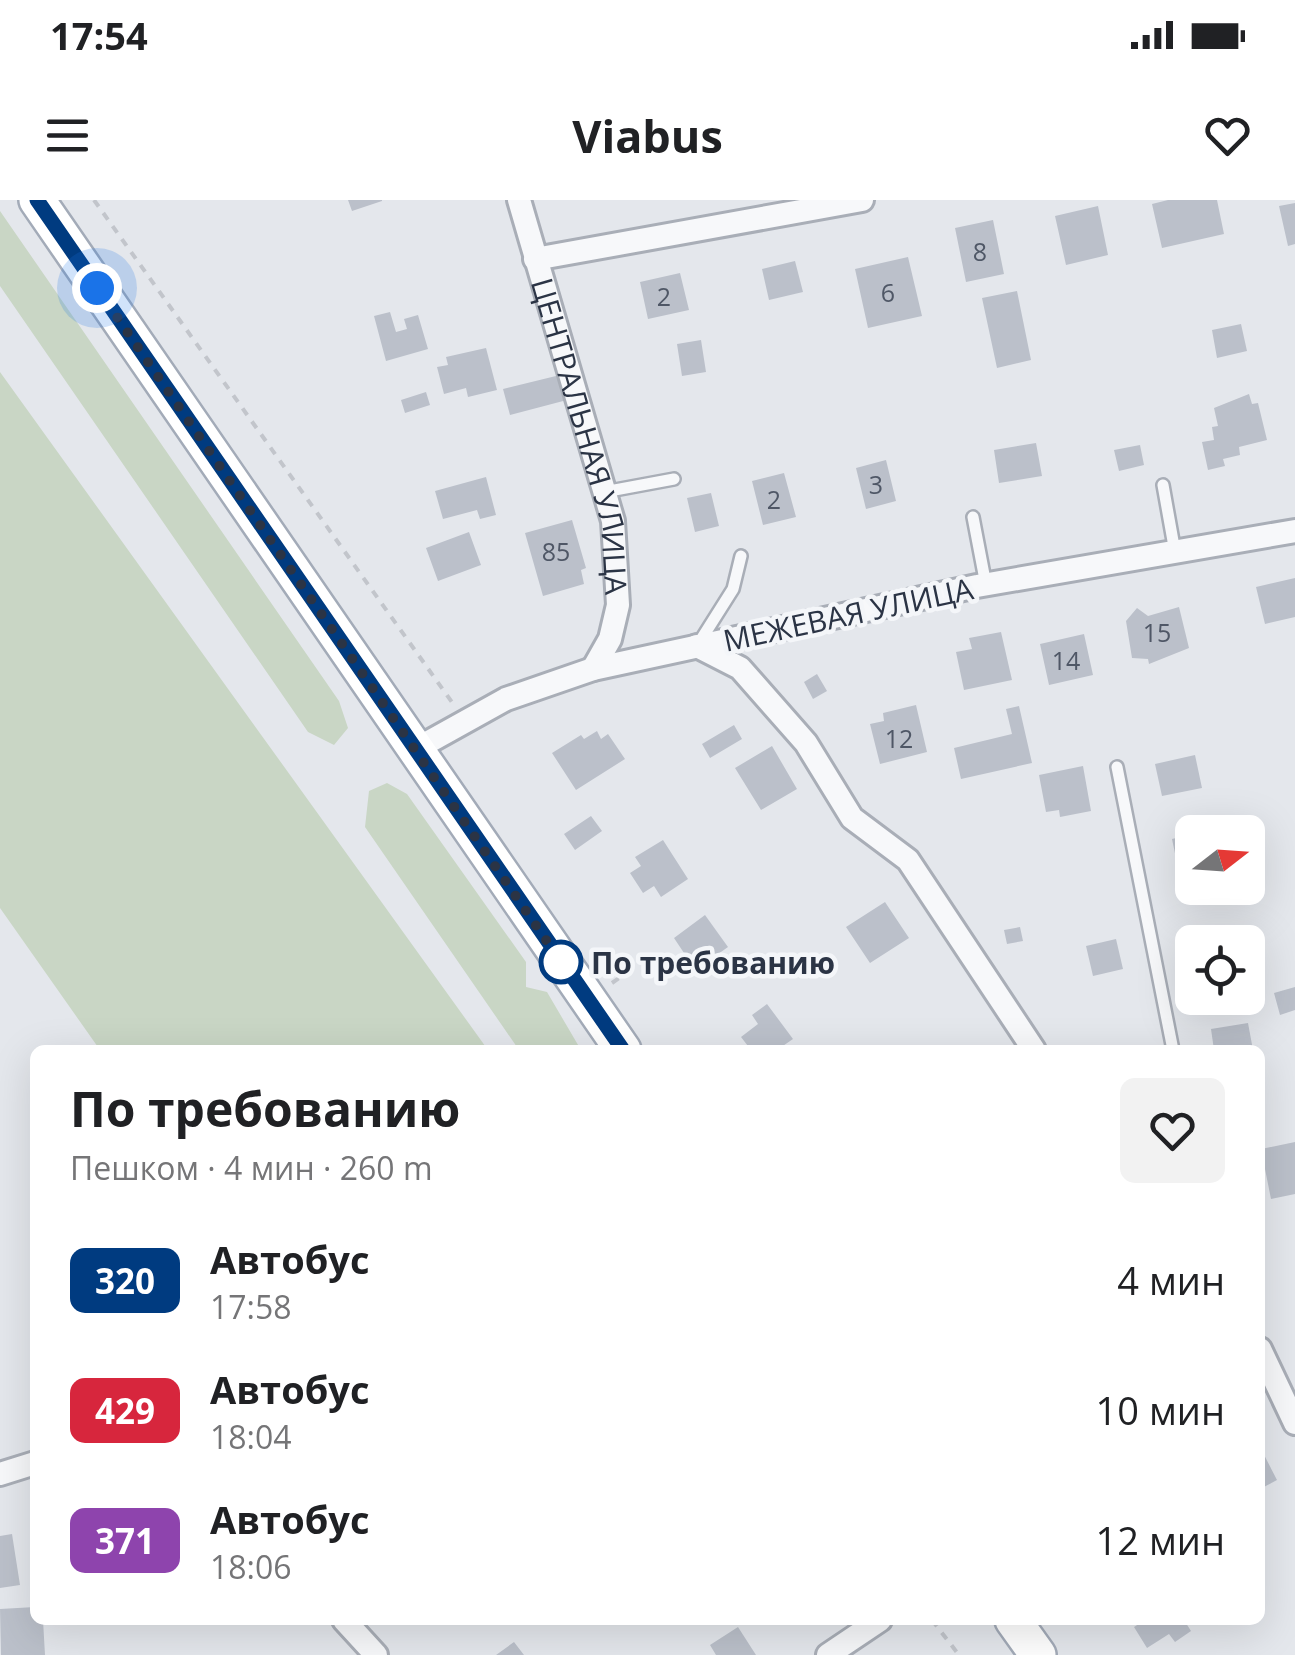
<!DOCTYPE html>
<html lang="ru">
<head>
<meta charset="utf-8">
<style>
	body { margin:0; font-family:"Open Sans",sans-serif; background:#f2f2f2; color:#202124; height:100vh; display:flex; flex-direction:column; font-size:38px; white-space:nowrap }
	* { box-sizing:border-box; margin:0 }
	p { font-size:32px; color:#757577 }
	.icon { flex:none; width:55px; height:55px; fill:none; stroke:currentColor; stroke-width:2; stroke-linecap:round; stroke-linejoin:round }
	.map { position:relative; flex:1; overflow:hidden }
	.panel { position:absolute; left:30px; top:845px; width:1235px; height:580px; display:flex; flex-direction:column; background:#fff; border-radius:15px; box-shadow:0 10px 40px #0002 }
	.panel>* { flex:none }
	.badge { padding:0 20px; border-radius:15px; font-size:35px; line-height:65px }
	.needle { width:65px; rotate:73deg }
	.tools { position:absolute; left:1175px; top:615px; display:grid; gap:20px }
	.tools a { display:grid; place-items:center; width:90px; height:90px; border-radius:15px; background:#fff; box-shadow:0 10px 40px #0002; font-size:50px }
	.you { position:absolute; width:50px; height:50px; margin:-25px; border:8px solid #fff; border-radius:50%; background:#1a73e8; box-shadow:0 0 0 15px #1a73e833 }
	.map>.badge { position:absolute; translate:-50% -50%; box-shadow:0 0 0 5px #fff }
	.round { display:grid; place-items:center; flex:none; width:105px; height:105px; border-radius:15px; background:#f2f2f2 }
	.headline { display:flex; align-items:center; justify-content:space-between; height:170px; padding:0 40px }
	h1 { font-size:48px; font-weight:700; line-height:75px }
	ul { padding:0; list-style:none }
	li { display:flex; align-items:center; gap:30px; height:130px; padding:0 40px }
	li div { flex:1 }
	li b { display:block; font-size:38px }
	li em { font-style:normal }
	li .badge { min-width:110px; font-weight:700; text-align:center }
	.status { display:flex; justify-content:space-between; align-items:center; height:70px; padding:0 50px; background:#fff; direction:ltr }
	.status svg { height:28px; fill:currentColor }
	header { display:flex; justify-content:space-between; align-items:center; height:130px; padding:0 40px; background:#fff; font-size:45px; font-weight:700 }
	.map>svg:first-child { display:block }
</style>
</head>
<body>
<div class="status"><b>17:54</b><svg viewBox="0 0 49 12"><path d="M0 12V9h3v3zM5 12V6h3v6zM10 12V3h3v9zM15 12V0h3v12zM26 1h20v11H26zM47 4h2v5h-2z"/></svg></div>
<header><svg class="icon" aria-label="menu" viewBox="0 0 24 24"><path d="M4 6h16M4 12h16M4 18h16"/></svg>Viabus<svg class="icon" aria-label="heart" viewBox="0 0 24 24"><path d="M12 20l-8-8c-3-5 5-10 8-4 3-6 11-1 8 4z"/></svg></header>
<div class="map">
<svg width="1295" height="1455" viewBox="0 0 1295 1455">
	<rect width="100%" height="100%" fill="#e4e7ec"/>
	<path fill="#c9d6c5" d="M0,11L339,501L348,528L334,545L308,532L0,86Z
		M0,172L488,850H100L0,708Z
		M387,583L407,594L526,762V787L547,792L581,850H519L365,627L369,591Z"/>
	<path fill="#bbc0ca" d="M348,0H382V1L352,11Z
		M1168,0H1217L1224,34L1162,48L1152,4Z
		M1295,3V44L1288,46L1279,6Z
		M1098,6L1108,55L1066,65L1055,16Z
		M993,20L1004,74L966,82L955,28Z
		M908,57L922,116L868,128L855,69Z
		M795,61L803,92L769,100L762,69Z
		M680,73L689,110L648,119L640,82Z
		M1017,91L1031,160L997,168L982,98Z
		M390,112L396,132L407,129L404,119L418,115L428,149L386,161L374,116Z
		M1241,124L1247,151L1217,158L1212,130Z
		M701,140L706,172L682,176L677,144Z
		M486,148L497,190L468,197L466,188L444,194L437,167L448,165L446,157Z
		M560,175L567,200L510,215L503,189Z
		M426,192L430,205L405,213L401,200Z
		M1249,194L1252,204L1258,203L1267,240L1239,247L1240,255L1223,259L1225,266L1208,270L1202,242L1214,240L1212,227L1218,226L1214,208Z
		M1036,243L1042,276L999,283L994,250Z
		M1140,245L1144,265L1119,271L1114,250Z
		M886,260L896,301L866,309L856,268Z
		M784,273L796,317L763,325L752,281Z
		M486,277L496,315L480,319L477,310L443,319L435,291Z
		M711,293L719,326L695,332L687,298Z
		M572,320L586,368L581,370L584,384L543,396L525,333Z
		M469,332L481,365L438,381L426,348Z
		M1295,378V417L1265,424L1256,387Z
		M1179,407L1189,448L1149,464L1148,459L1132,458L1126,421L1137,408L1148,416Z
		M1001,432L1012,480L964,490L956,452L972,449L969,438Z
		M1084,434L1093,475L1049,485L1040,444Z
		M817,474L827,491L813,499L804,482Z
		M916,505L927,552L880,564L870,524L884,521L883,513Z
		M1019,506L1032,563L961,579L954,548L1012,534L1006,509Z
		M734,525L742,539L710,558L702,544Z
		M597,531L601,539L608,534L625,559L576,590L552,553L581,535L584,539Z
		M772,546L797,589L761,610L735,568Z
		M1195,555L1202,588L1162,596L1155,564Z
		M1083,566L1091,611L1060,617L1059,610L1046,612L1039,575Z
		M591,616L602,631L575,650L564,634Z
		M1192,634V679L1181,682L1172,639Z
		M663,640L688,679L661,697L654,686L643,693L630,673L641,666L635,657Z
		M885,702L909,738L870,763L846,727Z
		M705,715L728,747L711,759L703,748L688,759L674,738Z
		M1020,727L1023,741L1007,744L1004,730Z
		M1116,739L1123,769L1093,776L1086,746Z
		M1295,787V810L1280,815L1274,793Z
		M767,804L793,839L777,850H751L741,837L758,824L752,815Z
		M1248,823L1253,850H1214L1211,829Z
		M1295,942V994L1271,999L1261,949Z
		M1260,1247L1277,1280L1260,1289Z
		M12,1334L20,1385L0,1388V1336Z
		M35,1407V1420H43L45,1455H1L0,1409Z
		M1145,1420H1184L1191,1431L1175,1442L1169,1434L1147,1448L1134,1427Z
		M738,1427L756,1455H716L710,1445Z
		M514,1442L524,1455H496Z"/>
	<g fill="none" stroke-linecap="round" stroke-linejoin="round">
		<g stroke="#a9aeb7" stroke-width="16">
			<path id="service" d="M1163,285L1175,352
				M604,292L674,279
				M973,317L986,385
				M697,446L733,389L741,356
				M1117,567L1173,850"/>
		</g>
		<g stroke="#a9aeb7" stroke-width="28">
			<g id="minor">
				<path id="s1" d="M519,0L613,321L618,405L610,439L593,469"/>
				<path d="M535,59L862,0"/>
				<path d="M697,446L740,468L806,543L852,618L908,660L1034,850"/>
				<path d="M416,549L506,499L593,469L977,386L1295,331"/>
				<path d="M1260,1149L1295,1223"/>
				<path d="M0,1274L35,1263"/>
				<path d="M344,1420L376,1455"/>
				<path d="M828,1455L880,1420"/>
			</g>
		</g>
		<g stroke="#a3abb8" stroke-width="40">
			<path id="primary" d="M37,0L623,850
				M1013,1420L1038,1455"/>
		</g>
		<path stroke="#c2c5cb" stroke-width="4" stroke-dasharray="8 8" stroke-linecap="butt" d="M94,0L454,505
			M612,783L635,767
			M932,1420L959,1455"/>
		<use href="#service" stroke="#f7f8fa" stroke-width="11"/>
		<use href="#minor" stroke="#f7f8fa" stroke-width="22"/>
		<use href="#primary" stroke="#fff" stroke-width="35"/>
	</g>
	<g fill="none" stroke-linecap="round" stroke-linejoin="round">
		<g stroke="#fff" stroke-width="22">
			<path id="line" d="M37,0L623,850"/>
		</g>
		<use href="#line" stroke="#003b80" stroke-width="15"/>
		<path stroke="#2b3445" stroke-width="10" stroke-dasharray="0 18" d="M97,88L570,775L561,762"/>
	</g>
	<circle fill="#fff" stroke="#003b80" stroke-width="5" cx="561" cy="762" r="20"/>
	<g text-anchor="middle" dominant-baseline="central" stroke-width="9" stroke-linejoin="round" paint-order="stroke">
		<g font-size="25" fill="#4f5766">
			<text x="980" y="51">8</text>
			<text x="888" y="92">6</text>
			<text x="664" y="96">2</text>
			<text x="876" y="284">3</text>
			<text x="774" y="299">2</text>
			<text x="556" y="351">85</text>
			<text x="1157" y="432">15</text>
			<text x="1066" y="460">14</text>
			<text x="899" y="538">12</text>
		</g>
		<g font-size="30" fill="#2b3445" stroke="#f4f6f9">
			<text stroke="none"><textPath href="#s1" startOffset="245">ЦЕНТРАЛЬНАЯ УЛИЦА</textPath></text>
			<text transform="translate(848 414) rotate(-12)">МЕЖЕВАЯ УЛИЦА</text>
		</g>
		<g font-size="30" font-weight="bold" fill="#2b3445" stroke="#f4f6f9" text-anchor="start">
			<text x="591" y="762">По требованию</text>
		</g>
	</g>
</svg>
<div class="tools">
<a><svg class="needle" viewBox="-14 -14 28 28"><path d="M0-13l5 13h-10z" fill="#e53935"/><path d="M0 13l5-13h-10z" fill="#757577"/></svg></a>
<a><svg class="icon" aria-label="locate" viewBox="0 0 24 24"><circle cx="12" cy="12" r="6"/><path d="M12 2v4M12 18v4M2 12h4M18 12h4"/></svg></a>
</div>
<div class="you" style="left:97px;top:88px"></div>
<section class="panel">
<div class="headline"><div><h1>По требованию</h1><p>Пешком · 4 мин · 260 m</p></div><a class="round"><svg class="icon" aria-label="heart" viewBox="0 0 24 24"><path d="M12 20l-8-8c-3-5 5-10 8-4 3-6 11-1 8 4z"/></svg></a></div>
<ul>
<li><span class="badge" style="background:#003b80;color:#fff">320</span><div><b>Автобус</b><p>17:58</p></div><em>4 мин</em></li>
<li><span class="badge" style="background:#d7263d;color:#fff">429</span><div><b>Автобус</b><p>18:04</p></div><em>10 мин</em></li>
<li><span class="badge" style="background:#8e44ad;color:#fff">371</span><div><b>Автобус</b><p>18:06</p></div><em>12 мин</em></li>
</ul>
</section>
</div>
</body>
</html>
